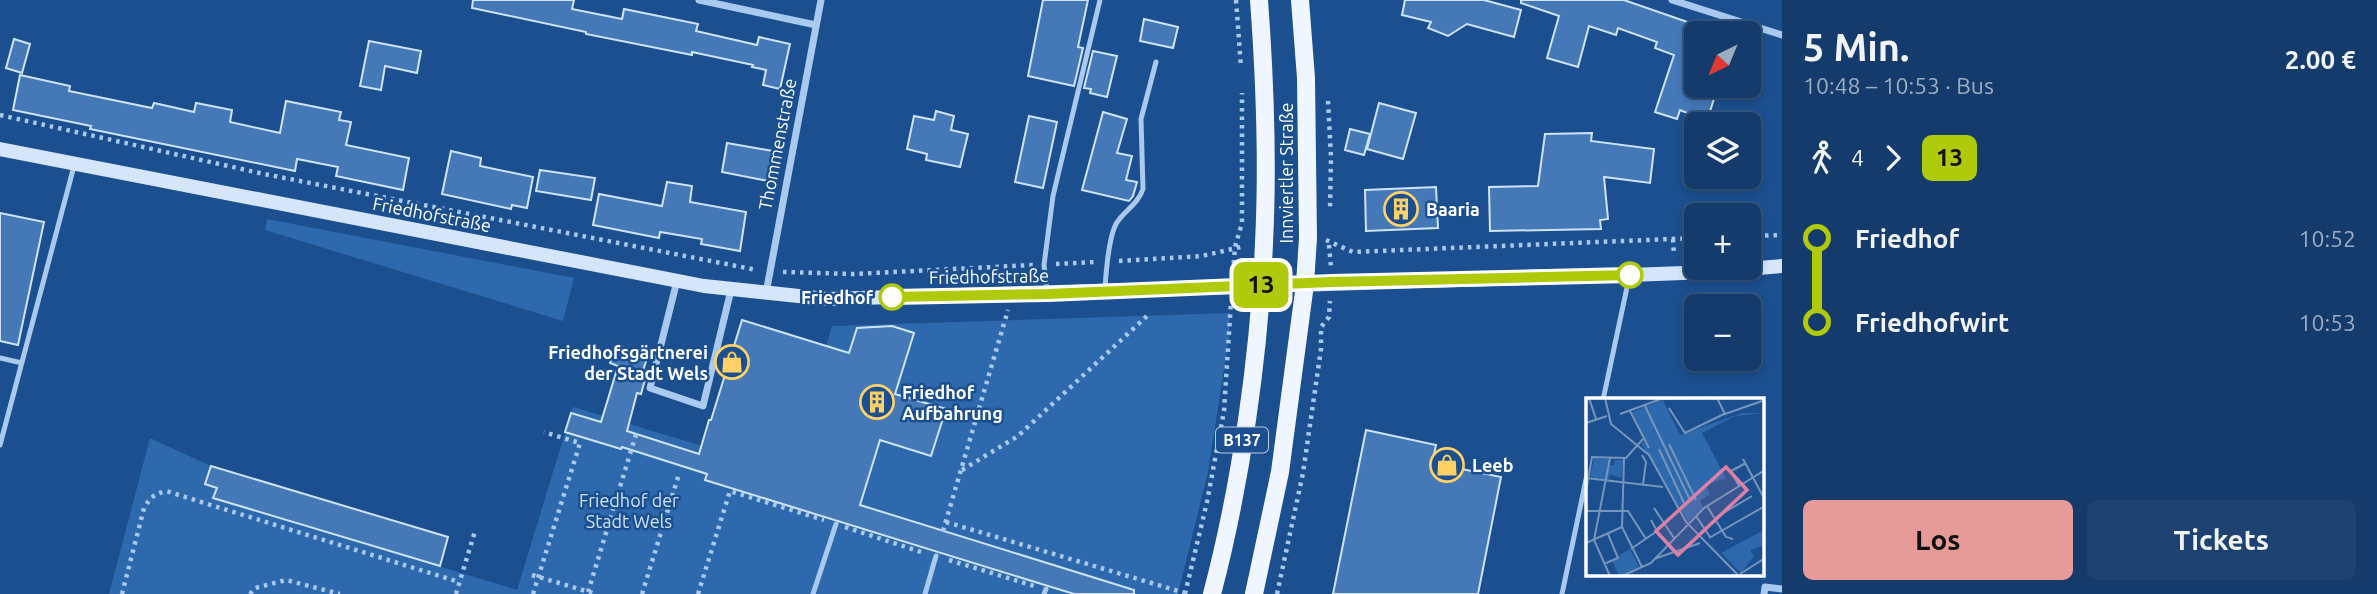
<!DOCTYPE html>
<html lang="de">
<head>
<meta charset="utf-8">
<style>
	body { margin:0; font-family:Ubuntu,sans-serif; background:#1d4271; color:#f1f3f6; height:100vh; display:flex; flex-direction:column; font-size:26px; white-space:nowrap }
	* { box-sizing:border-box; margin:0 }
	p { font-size:23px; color:#9dadc1 }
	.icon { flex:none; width:38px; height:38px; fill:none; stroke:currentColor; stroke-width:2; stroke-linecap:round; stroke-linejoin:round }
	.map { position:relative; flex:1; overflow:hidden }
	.panel { display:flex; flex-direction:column; background:#143b6b; width:595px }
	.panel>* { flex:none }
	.badge { padding:0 14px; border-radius:10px; font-size:24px; line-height:46px }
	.needle { width:46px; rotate:223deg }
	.controls { position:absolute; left:1684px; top:21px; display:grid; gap:14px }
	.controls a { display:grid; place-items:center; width:77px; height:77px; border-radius:10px; background:#143b6b; box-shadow:0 4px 10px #0003,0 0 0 2px #33557e; font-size:35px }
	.map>.badge { position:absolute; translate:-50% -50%; box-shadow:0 0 0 4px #fff }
	.legs { display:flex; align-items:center; gap:10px; height:77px; padding:0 21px; font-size:23px }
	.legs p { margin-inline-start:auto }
	.head { display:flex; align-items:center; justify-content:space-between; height:119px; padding:0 21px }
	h1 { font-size:38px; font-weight:600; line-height:52px }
	.button { display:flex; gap:14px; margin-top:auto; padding:14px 21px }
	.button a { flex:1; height:80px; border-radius:10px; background:#e69b98; color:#111; font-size:28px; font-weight:600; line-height:80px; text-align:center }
	.button a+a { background:#1d4271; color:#f1f3f6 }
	ul { padding:0 21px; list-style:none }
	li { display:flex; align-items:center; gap:24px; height:84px; font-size:26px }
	li i { display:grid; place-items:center; width:10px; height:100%; margin:0 9px; background:currentColor }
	li i::after { content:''; width:18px; height:18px; margin:-9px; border:5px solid; border-radius:50%; background:#143b6b }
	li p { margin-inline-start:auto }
	li:first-child i { background:linear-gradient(#0000 50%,currentColor 0) }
	li:last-child i { background:linear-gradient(currentColor 50%,#0000 0) }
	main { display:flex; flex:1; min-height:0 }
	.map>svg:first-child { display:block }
</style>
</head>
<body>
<main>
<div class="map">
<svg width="1782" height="594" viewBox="0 0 1782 594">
	<rect width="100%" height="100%" fill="#1b4f8f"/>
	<path fill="#2e69ad" d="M267,219L574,278L563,321L265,230Z
		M1230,313L1229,337L1208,472L1178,594H109L150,438L211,466L205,484L217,488L214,498L517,590L573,407L789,472L832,326Z"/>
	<path fill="#4478b7" stroke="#cfe3fa" stroke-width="2" d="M473,0H574L572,9L622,19L624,9L698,24L696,31L757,45L759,37L790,44L780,89L763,85L766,70L752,67L753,65L692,52V55L586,34V32L472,8Z
		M1043,0H1088L1078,47L1083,48L1074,86L1028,76Z
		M1405,0H1484L1521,10L1514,37L1467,24L1448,36L1428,28L1431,22L1402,15Z
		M1521,0H1624L1696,25V86H1718L1707,121L1680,110L1677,119L1655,112L1674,55L1655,48L1657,42L1618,28L1616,35L1589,26L1578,67L1547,58L1559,16L1521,3Z
		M1144,19L1178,27L1173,48L1140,41Z
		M14,39L30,44L22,73L6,68Z
		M369,41L421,51L417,73L385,66L381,90L360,86Z
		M1093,51L1117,56L1107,97L1090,93L1091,89L1084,88Z
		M20,75L70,86L69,91L152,108L154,103L194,112L196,103L232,110L230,122L280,133L286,101L341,112L339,120L351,122L346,145L409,158L403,190L336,176L338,167L297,159L295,171L90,129L91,126L13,110Z
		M1379,103L1416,113L1403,159L1367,149Z
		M936,111L954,116L951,130L968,134L960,167L926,160L927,154L907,149L914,116L934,120Z
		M1103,112L1127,119L1117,153L1132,156L1126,180L1137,182L1133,196L1129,201L1082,190Z
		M1029,116L1057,122L1043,188L1015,182Z
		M1350,129L1370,134L1364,155L1345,150Z
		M1592,133L1591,141L1654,149L1650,183L1604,177L1608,219L1600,220L1601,229L1490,231L1489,187L1538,186L1545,134Z
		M727,143L773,151L768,181L722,172Z
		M451,151L481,158L480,166L533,177L527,208L512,205L511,209L442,194Z
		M540,170L595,178L591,200L536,191Z
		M667,182L692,186L690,202L746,212L740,251L701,244L702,239L660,232L659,238L593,225L599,194L662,206Z
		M1436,187L1438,228L1366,231L1365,190Z
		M0,213L44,222L18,345L0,341Z
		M742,320L849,353L857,328L892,326L914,333L895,394L946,409L931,456L880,440L860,505L1134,590V594H1074L705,480L707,474L622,447L621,449L565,432L571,413L601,422L618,366L610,363L615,345L648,355L643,371L647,372L641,394L637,393L627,431L699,454L709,420H711Z
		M1366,430L1436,445L1432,463L1501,477L1478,594H1333Z
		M211,466L448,537L440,566L213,498L217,488L205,484Z"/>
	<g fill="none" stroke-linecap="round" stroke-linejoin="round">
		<path stroke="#a9c9ee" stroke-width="4.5" stroke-dasharray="3.5 5" stroke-linecap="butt" d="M1236,0L1241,67
			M1328,101L1331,157L1330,208
			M0,115L264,174L757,270
			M1748,236L1782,235
			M1673,239L1674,256
			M1326,240L1353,252L1696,238
			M1329,245L1331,267
			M1119,261L1202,256L1245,246
			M1056,264L1096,262
			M783,272L854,274L1033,265
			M1233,272L1235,247L1242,223V93
			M962,470L1018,436L1147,316
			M946,522L1185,593
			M845,527L924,553
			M943,531L1008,310
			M949,560L1034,586
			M532,575L596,594
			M588,592L637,431
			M122,594L144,508C150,498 154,494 166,491L459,582
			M250,594L255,588L286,580L340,594
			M456,594L475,531
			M533,594L580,443L544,432
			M642,594L679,474
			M698,594L730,491L824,520
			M1185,594L1207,502L1224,411L1231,302
			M1277,594L1303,473L1321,349V327L1329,317L1330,301"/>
		<path stroke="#a9c9ee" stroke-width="5" d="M1105,288C1106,273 1109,237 1116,224C1124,210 1137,206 1143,189L1141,119L1156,62
			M1047,291L1044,265L1053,196L1100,0
			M0,358L22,363
			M1603,400L1629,278
			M0,445L74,166
			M813,594L836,524
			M925,594L936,556
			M1044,594L1046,589
			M1562,594L1588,470"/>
		<path stroke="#a9c9ee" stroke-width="7" d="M699,0L816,25
			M1672,0L1782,35
			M677,281L650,388L703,406L731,290
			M766,293L821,0
			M1764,594L1765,587L1782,589"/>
		<path stroke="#d6e6fa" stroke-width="14" d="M0,149L704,286L827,299L1630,275L1710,272L1782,266"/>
		<path stroke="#f0f6ff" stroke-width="18" d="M1212,594C1241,484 1259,357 1264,243C1268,163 1265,81 1259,0
			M1254,594L1280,472L1305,284L1308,238L1306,78L1300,0"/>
	</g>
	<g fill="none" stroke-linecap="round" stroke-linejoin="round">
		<g stroke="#fff" stroke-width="16">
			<path id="line-1" d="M892,297L1048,294L1332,282L1630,275"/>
		</g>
		<use href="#line-1" stroke="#afca0b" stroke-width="10"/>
	</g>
	<defs>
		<g id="building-ring" transform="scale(1.75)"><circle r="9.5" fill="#1b4f8f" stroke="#ffd166" stroke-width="1.5"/><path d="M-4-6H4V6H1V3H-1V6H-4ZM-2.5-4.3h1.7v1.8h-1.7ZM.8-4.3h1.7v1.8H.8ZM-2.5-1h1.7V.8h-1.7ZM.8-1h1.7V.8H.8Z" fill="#ffd166"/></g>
		<g id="shop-ring" transform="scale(1.75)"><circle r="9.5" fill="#1b4f8f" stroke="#ffd166" stroke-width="1.5"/><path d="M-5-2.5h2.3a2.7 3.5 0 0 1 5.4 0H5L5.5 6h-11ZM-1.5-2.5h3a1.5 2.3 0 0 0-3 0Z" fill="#ffd166"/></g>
	</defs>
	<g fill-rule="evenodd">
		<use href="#building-ring" x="1401" y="209"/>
		<use href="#shop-ring" x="732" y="362"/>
		<use href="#building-ring" x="877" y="402"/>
		<use href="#shop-ring" x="1447" y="465"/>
	</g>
	<g fill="#fff" stroke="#afca0b" stroke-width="3.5">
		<circle cx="1630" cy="275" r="12"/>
		<circle cx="892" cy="297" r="12"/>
	</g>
	<g text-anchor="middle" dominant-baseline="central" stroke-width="5" stroke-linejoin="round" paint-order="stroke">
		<rect fill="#1b4f8f" stroke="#bbcadd" stroke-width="2" x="1216" y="427.5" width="52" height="25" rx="5"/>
		<g font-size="16" font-weight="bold" fill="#fff">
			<text x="1242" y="440">B137</text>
		</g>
		<g font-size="18" fill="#fff" stroke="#1b4f8f">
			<text transform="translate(777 144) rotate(-79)">Thommenstraße</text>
			<text transform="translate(1286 173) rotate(-90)">Innviertler Straße</text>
			<text transform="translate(432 214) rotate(11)">Friedhofstraße</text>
			<text transform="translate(989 276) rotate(-1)">Friedhofstraße</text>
		</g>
		<g font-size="18" font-weight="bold" fill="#fff" stroke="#1b4f8f" text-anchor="start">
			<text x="1426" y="209">Baaria</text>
			<text x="708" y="352" text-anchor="end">Friedhofsgärtnerei<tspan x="708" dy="21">der Stadt Wels</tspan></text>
			<text x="902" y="392">Friedhof<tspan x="902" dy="21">Aufbahrung</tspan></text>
			<text x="1472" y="465">Leeb</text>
		</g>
		<g font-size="18" font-weight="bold" fill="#fff" stroke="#1b4f8f" text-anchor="end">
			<text x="873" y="297">Friedhof</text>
		</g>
		<g font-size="18" fill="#cfe3fa" stroke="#1b4f8f">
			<text x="629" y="500">Friedhof der<tspan x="629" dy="21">Stadt Wels</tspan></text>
		</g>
	</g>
	<g transform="translate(1586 398)">
		<rect width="178" height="178" fill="#1b4f8f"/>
		<path d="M77,2L94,37L156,15H178L149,18L116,35L140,80L120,87L124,97L114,102L117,109L102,124L56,47L57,43L65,53L46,14ZM8,60L24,61L22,67H28L29,62H37L35,80L24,76L22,82L4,79ZM178,132V147L164,152L168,158L155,175L135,155ZM44,151L53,169L33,178L26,162Z" fill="#2e69ad"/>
		<path fill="none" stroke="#7695bc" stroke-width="2" d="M3,0L10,21M19,0L25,26L63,57L100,124L153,178M131,0L139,16L179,2M59,8L105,104M83,10L99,35L138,16M44,13L63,50M34,16L75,1L138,0M0,25L21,18M83,46L110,102M73,51L99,107M56,57L60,64L57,87M24,60L8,142L24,178M38,61L36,129L56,169M157,61L179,102M0,80L77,89M153,88L145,73L160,65M0,93L6,59L40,60L57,41M121,108L140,139L147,141M68,110L88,140M0,113H42L60,141M110,118L124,139M129,120L166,98M123,140L179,108M0,145L36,129M45,151L71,133L65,122M68,161L114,145M18,166L32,160L22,136M154,176L179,160M36,178L65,165L118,110L179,72"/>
		<path fill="#dd80a5" fill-opacity="0.15" stroke="#dd80a5" stroke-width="3.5" d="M140,69L161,92L92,157L70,133Z"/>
		<rect width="178" height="178" fill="none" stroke="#fff" stroke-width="3.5"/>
	</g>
</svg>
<div class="controls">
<a><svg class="needle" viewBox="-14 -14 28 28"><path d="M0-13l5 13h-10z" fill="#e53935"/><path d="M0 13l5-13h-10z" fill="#9dadc1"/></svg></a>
<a><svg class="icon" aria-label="layers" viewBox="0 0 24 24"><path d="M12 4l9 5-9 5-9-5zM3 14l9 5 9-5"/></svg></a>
<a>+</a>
<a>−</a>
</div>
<b class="badge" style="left:1261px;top:285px;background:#afca0b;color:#111">13</b>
</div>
<section class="panel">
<div class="head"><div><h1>5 Min.</h1><p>10:48 – 10:53 · Bus</p></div><b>2.00 €</b></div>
<div class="legs"><svg class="icon" aria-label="walk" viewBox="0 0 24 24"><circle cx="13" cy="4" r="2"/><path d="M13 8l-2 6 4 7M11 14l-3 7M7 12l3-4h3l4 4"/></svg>4<svg class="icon" aria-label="forward" viewBox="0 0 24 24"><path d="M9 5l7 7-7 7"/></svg><b class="badge" style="background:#afca0b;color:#111">13</b></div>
<ul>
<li><i style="color:#afca0b"></i><b>Friedhof</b><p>10:52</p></li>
<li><i style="color:#afca0b"></i><b>Friedhofwirt</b><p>10:53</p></li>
</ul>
<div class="button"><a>Los</a><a>Tickets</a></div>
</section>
</main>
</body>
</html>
